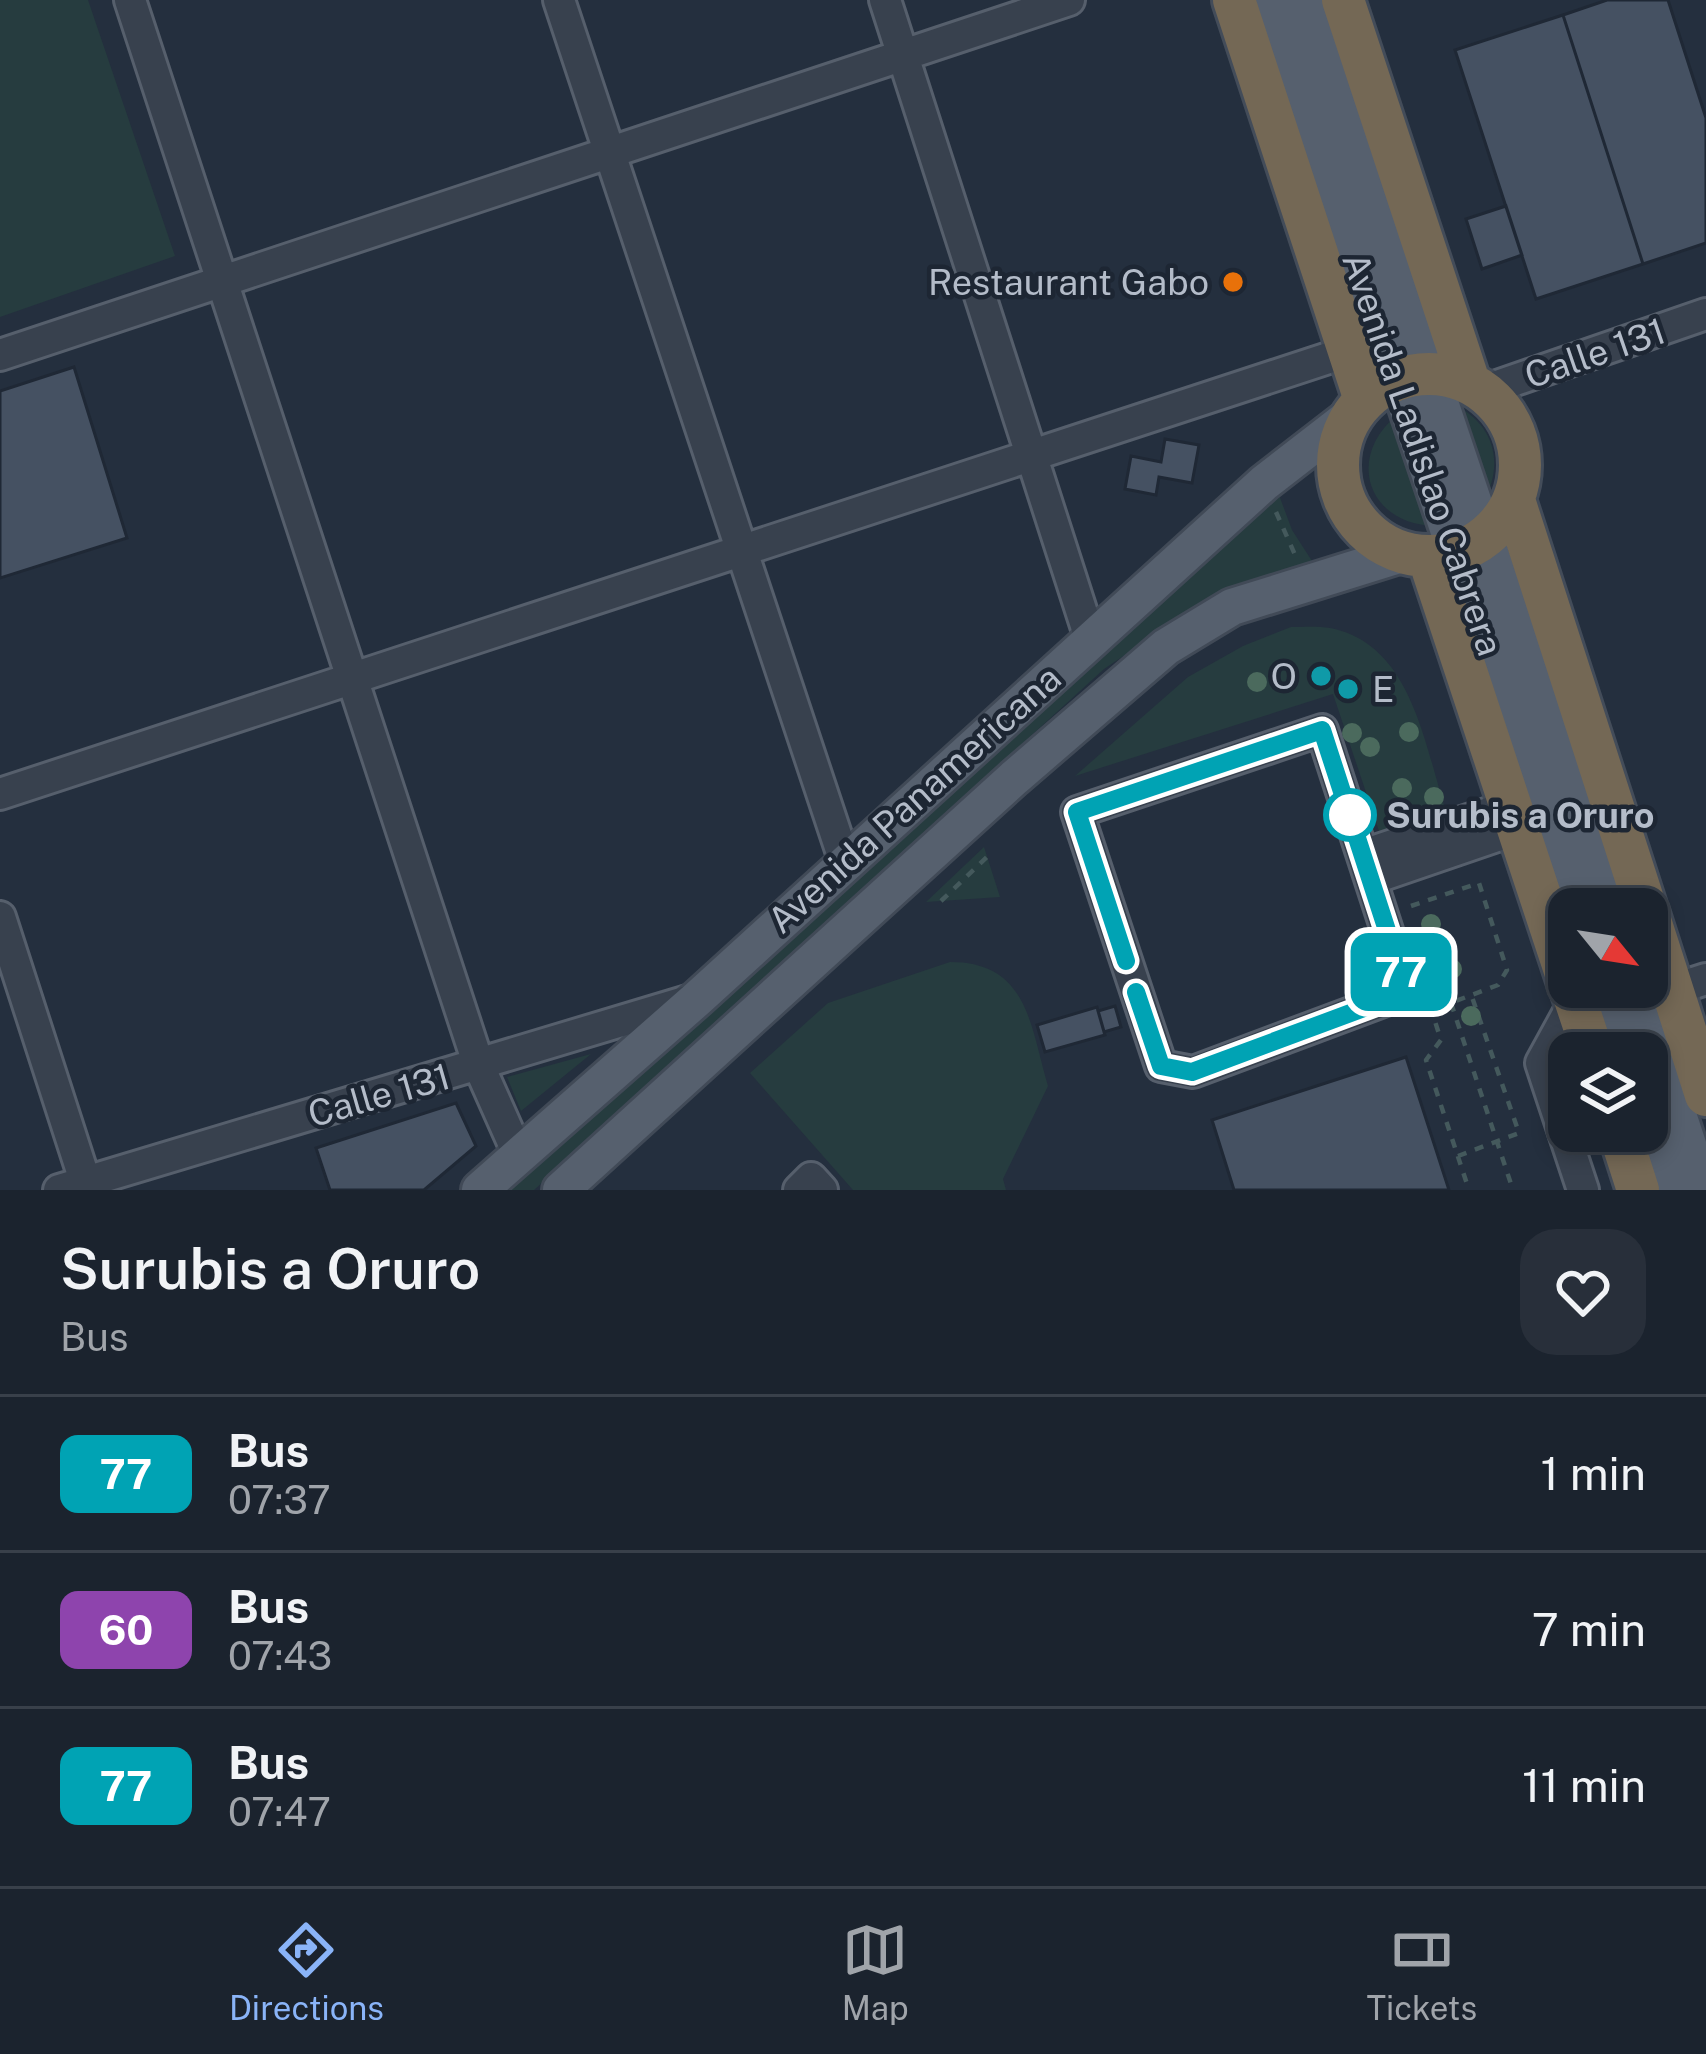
<!DOCTYPE html>
<html lang="en">
<head>
<meta charset="utf-8">
<style>
	body { margin:0; font-family:"Public Sans",sans-serif; background:#282f3a; color:#f1f3f6; height:100vh; display:flex; flex-direction:column; font-size:45px; white-space:nowrap }
	* { box-sizing:border-box; margin:0 }
	p { font-size:39px; color:#a0a4aa }
	.icon { flex:none; width:66px; height:66px; fill:none; stroke:currentColor; stroke-width:2; stroke-linecap:round; stroke-linejoin:round }
	.map { position:relative; height:1190px; overflow:hidden }
	.panel { display:flex; flex-direction:column; background:#1b232e; flex:1 }
	.panel>* { flex:none }
	.badge { padding:0 24px; border-radius:18px; font-size:42px; line-height:78px }
	.needle { width:78px; rotate:120deg }
	.buttons { position:absolute; left:1548px; top:888px; display:grid; gap:24px }
	.buttons a { display:grid; place-items:center; width:120px; height:120px; border-radius:24px; background:#1b232e; box-shadow:0 6px 18px #0003,0 0 0 3px #39404a; font-size:60px }
	.map>.badge { position:absolute; translate:-50% -50%; box-shadow:0 0 0 6px #fff }
	.round { display:grid; place-items:center; flex:none; width:126px; height:126px; border-radius:36px; background:#282f3a }
	.overview { display:flex; align-items:center; justify-content:space-between; height:204px; padding:0 60px }
	h1 { font-size:57px; font-weight:600; line-height:90px }
	ul { padding:0; list-style:none }
	li { display:flex; align-items:center; gap:36px; height:156px; padding:0 60px; border-top:3px solid #39404a }
	li div { flex:1 }
	li b { display:block; font-size:45px }
	li em { font-style:normal }
	li .badge { min-width:132px; font-weight:700; text-align:center }
	.tab-bar { display:flex; justify-content:space-around; align-items:center; height:168px; border-top:3px solid #39404a; background:#1b232e; font-size:33px; color:#a0a4aa }
	.tab-bar a { display:grid; justify-items:center; gap:6px }
	.tab-bar .current { color:#8ab4f8 }
	.map>svg:first-child { display:block }
</style>
</head>
<body>
<div class="map">
<svg width="1706" height="1190" viewBox="0 0 1706 1190">
	<rect width="100%" height="100%" fill="#242f3e"/>
	<path fill="#263c3f" d="M0,0H88L175,256L0,317Z
		M1451,403C1493,422 1506,462 1483,502Z
		M1397,415L1436,526C1368,525 1345,458 1397,415Z
		M1279,495L1292,530L1312,561C1235,586 1171,624 1104,669L534,1190H509Z
		M1291,627C1303,627 1318,626 1330,628C1412,644 1424,744 1446,811L1379,831L1333,694L1075,776L1188,677L1243,646Z
		M984,847L1000,897L926,902Z
		M950,962C1028,962 1030,1025 1048,1086L1003,1179L1006,1190H853L750,1073L828,1003Z
		M591,1054L521,1111L507,1077Z"/>
	<path fill="#455162" stroke="#1f2835" stroke-width="3" d="M1607,0H1668L1706,118V243L1643,264L1563,15Z
		M1563,15L1643,264L1536,299L1455,50Z
		M1506,206L1522,255L1482,269L1466,219Z
		M74,367L127,538L0,578V391Z
		M1165,439L1199,445L1192,483L1159,477L1156,495L1125,489L1131,456L1161,462Z
		M1115,1006L1121,1027L1104,1032L1098,1011Z
		M1097,1007L1105,1035L1045,1052L1037,1025Z
		M1406,1057L1449,1190H1234L1212,1120Z
		M456,1103L476,1146L424,1190H330L316,1148Z"/>
	<g fill="none" stroke-linecap="round" stroke-linejoin="round">
		<g stroke="#565f6c" stroke-width="36">
			<path id="minor" d="M130,0L479,1066L519,1156
				M559,0L845,862
				M885,0L1090,638
				M0,355L1069,0
				M1483,391L1706,314
				M1322,730L1407,992L1193,1072L1161,1066L1077,812Z
				M0,794L1368,345
				M1363,855L1510,806
				M1371,879L1517,829
				M0,917L88,1190
				M1672,990L1706,979
				M1575,1001L1541,1063L1583,1190
				M59,1190L691,1000
				M799,1190L811,1178L822,1190"/>
		</g>
		<g stroke="#414a57" stroke-width="42">
			<path id="major" d="M1270,0L1576,909
				M1305,0L1610,909
				M1602,987L1624,1053
				M1636,987L1703,1190
				M1647,1123L1669,1190
				M480,1190L698,998L1264,483L1353,414
				M561,1190L1014,778L1166,647L1232,607L1405,553"/>
		</g>
		<g stroke="#434c59" stroke-width="48">
			<path id="highway" d="M1234,0L1365,400
				M1343,0L1469,382
				M1338 465a91 91 0 1 1 182 0a91 91 0 1 1-182 0Z
				M1514,500L1646,909
				M1428,556L1569,983
				M1647,911L1706,1095
				M1571,987L1593,1053
				M1619,1131L1638,1190"/>
		</g>
		<path stroke="#44595c" stroke-width="4.5" stroke-dasharray="9 9" stroke-linecap="butt" d="M1276,512L1296,557
			M941,901L987,857
			M1411,906L1479,883L1507,970L1498,985L1432,1010
			M1451,1003L1513,1190
			M1430,1006L1441,1040L1426,1060L1469,1190
			M1458,1156L1519,1133L1472,997"/>
		<use href="#minor" stroke="#38414e" stroke-width="30"/>
		<use href="#major" stroke="#56606e" stroke-width="36"/>
		<use href="#highway" stroke="#746855" stroke-width="42"/>
	</g>
	<g fill="#4b6a5d">
		<circle cx="1257" cy="682" r="10"/>
		<circle cx="1409" cy="732" r="10"/>
		<circle cx="1352" cy="733" r="10"/>
		<circle cx="1370" cy="747" r="10"/>
		<circle cx="1402" cy="788" r="10"/>
		<circle cx="1434" cy="797" r="10"/>
		<circle cx="1431" cy="924" r="10"/>
		<circle cx="1452" cy="969" r="10"/>
		<circle cx="1471" cy="1016" r="10"/>
	</g>
	<g fill="none" stroke-linecap="round" stroke-linejoin="round">
		<g stroke="#fff" stroke-width="27">
			<path id="line" d="M1126,961L1077,812L1322,730L1407,992L1192,1072L1161,1066L1136,992"/>
		</g>
		<use href="#line" stroke="#00a3b4" stroke-width="18"/>
	</g>
	<circle fill="#e8710a" stroke="#1d2633" stroke-width="4.5" cx="1233" cy="282" r="12"/>
	<g fill="#0f9aa8" stroke="#1d2633" stroke-width="4.5">
		<circle cx="1321" cy="676" r="12"/>
		<circle cx="1348" cy="689" r="12"/>
	</g>
	<circle fill="#fff" stroke="#00a3b4" stroke-width="6" cx="1350" cy="815" r="24"/>
	<g text-anchor="middle" dominant-baseline="central" stroke-width="9" stroke-linejoin="round" paint-order="stroke">
		<g font-size="36" fill="#b4bcc9" stroke="#1d2633" text-anchor="end">
			<text x="1209" y="282">Restaurant Gabo</text>
			<text x="1297" y="676">O</text>
			<text x="1372" y="689" text-anchor="start">E</text>
		</g>
		<g font-size="36" fill="#b4bcc9" stroke="#1d2633">
			<text transform="translate(1595 353) rotate(-19)">Calle 131</text>
			<text transform="translate(1423 454) rotate(71)">Avenida Ladislao Cabrera</text>
			<text transform="translate(914 799) rotate(-42)">Avenida Panamericana</text>
			<text transform="translate(379 1095) rotate(-16)">Calle 131</text>
		</g>
		<g font-size="36" font-weight="bold" fill="#b4bcc9" stroke="#1d2633" text-anchor="start">
			<text x="1386" y="815">Surubis a Oruro</text>
		</g>
	</g>
</svg>
<div class="buttons">
<a><svg class="needle" viewBox="-14 -14 28 28"><path d="M0-13l5 13h-10z" fill="#e53935"/><path d="M0 13l5-13h-10z" fill="#a0a4aa"/></svg></a>
<a><svg class="icon" aria-label="layers" viewBox="0 0 24 24"><path d="M12 4l9 5-9 5-9-5zM3 14l9 5 9-5"/></svg></a>
</div>
<b class="badge" style="left:1401px;top:972px;background:#00a3b4;color:#fff">77</b>
</div>
<section class="panel">
<div class="overview"><div><h1>Surubis a Oruro</h1><p>Bus</p></div><a class="round"><svg class="icon" aria-label="heart" viewBox="0 0 24 24"><path d="M12 20l-8-8c-3-5 5-10 8-4 3-6 11-1 8 4z"/></svg></a></div>
<ul>
<li><span class="badge" style="background:#00a3b4;color:#fff">77</span><div><b>Bus</b><p>07:37</p></div><em>1 min</em></li>
<li><span class="badge" style="background:#8e44ad;color:#fff">60</span><div><b>Bus</b><p>07:43</p></div><em>7 min</em></li>
<li><span class="badge" style="background:#00a3b4;color:#fff">77</span><div><b>Bus</b><p>07:47</p></div><em>11 min</em></li>
</ul>
</section>
<nav class="tab-bar">
<a class="current"><svg class="icon" aria-label="directions" viewBox="0 0 24 24"><path d="M12 3l9 9-9 9-9-9zM9 14v-3h6M13 9l2 2-2 2"/></svg>Directions</a>
<a><svg class="icon" aria-label="map" viewBox="0 0 24 24"><path d="M3 6l6-2 6 2 6-2v14l-6 2-6-2-6 2zM9 4v14M15 6v14"/></svg>Map</a>
<a><svg class="icon" aria-label="tickets" viewBox="0 0 24 24"><path d="M3 7h18v10H3zM15 7v10"/></svg>Tickets</a>
</nav>
</body>
</html>
